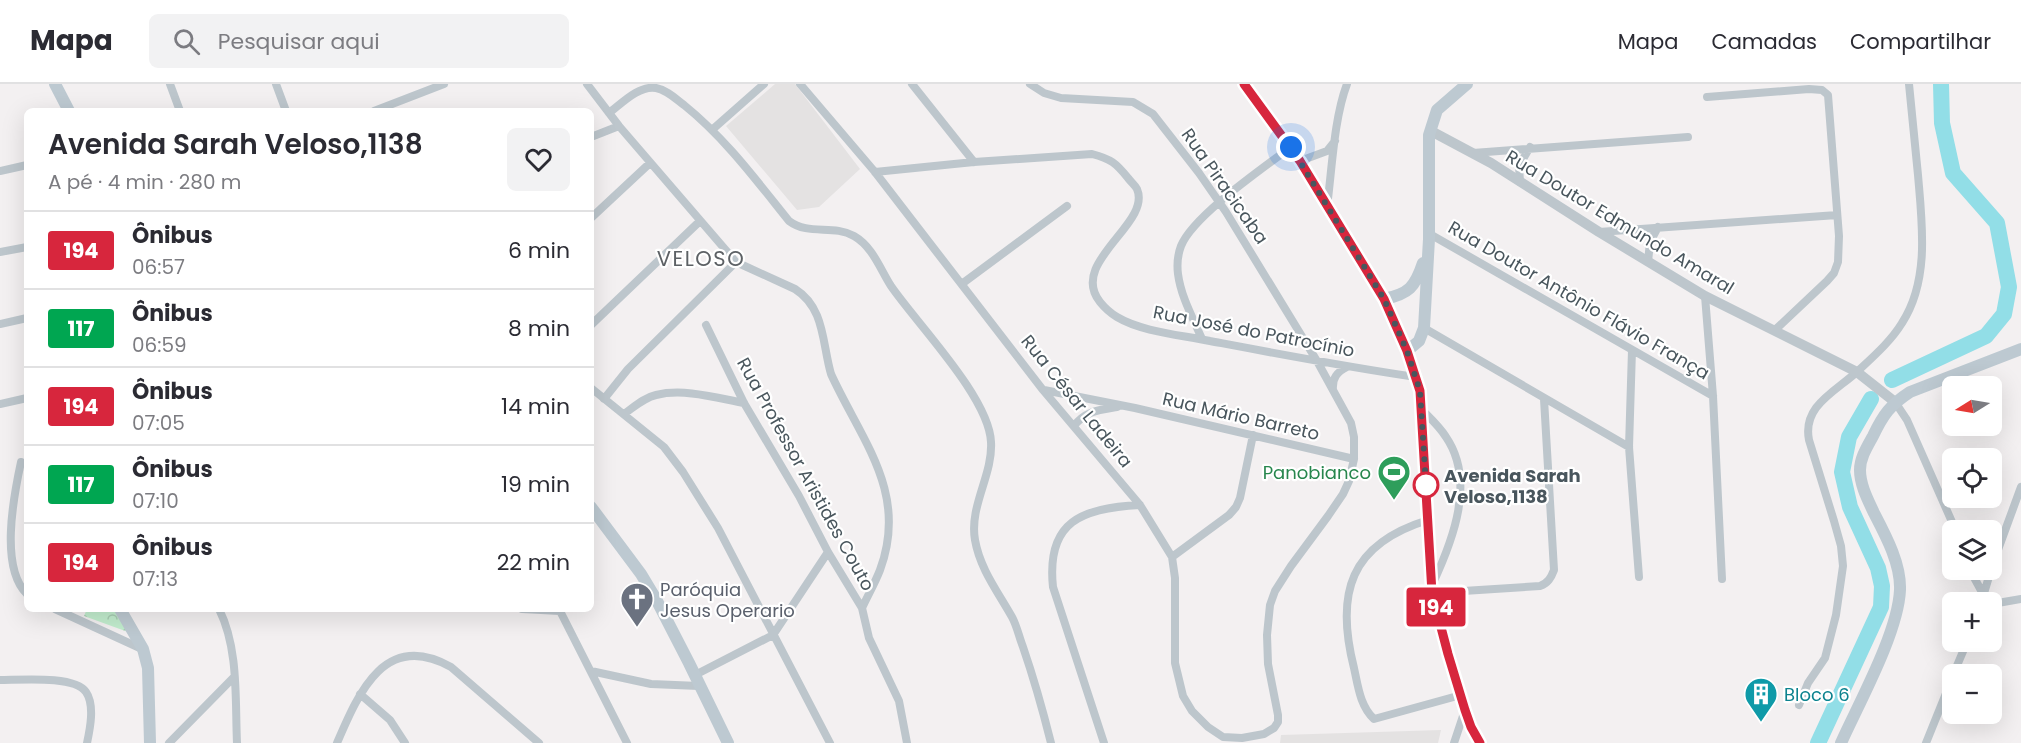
<!DOCTYPE html>
<html lang="pt">
<head>
<meta charset="utf-8">
<style>
	body { margin:0; font-family:Poppins,sans-serif; background:#f2f2f3; color:#2b2b33; height:100vh; display:flex; flex-direction:column; font-size:22px; white-space:nowrap }
	* { box-sizing:border-box; margin:0 }
	p { font-size:20px; color:#7c7c81 }
	.icon { flex:none; width:33px; height:33px; fill:none; stroke:currentColor; stroke-width:2; stroke-linecap:round; stroke-linejoin:round }
	.map { position:relative; flex:1; overflow:hidden }
	.sheet { position:absolute; left:24px; top:24px; width:570px; height:504px; display:flex; flex-direction:column; background:#fff; border-radius:9px; box-shadow:0 6px 24px #0002 }
	.sheet>* { flex:none }
	.badge { padding:0 12px; border-radius:4px; font-size:21px; line-height:39px }
	.needle { width:39px; rotate:259deg }
	.controls { position:absolute; left:1942px; top:292px; display:grid; gap:12px }
	.controls a { display:grid; place-items:center; width:60px; height:60px; border-radius:9px; background:#fff; box-shadow:0 6px 24px #0002; font-size:30px }
	.you { position:absolute; width:30px; height:30px; margin:-15px; border:4px solid #fff; border-radius:50%; background:#1a73e8; box-shadow:0 0 0 9px #1a73e833 }
	.map>.badge { position:absolute; translate:-50% -50%; box-shadow:0 0 0 3px #fff }
	.round { display:grid; place-items:center; flex:none; width:63px; height:63px; border-radius:9px; background:#f2f2f3 }
	.headline { display:flex; align-items:center; justify-content:space-between; height:102px; padding:0 24px }
	h1 { font-size:28px; font-weight:600; line-height:45px }
	ul { padding:0; list-style:none }
	li { display:flex; align-items:center; gap:18px; height:78px; padding:0 24px; border-top:2px solid #e1e1e2 }
	li div { flex:1 }
	li b { display:block; font-size:22px }
	li em { font-style:normal }
	li .badge { min-width:66px; font-weight:700; text-align:center }
	header { display:flex; align-items:center; gap:36px; box-sizing:border-box; height:84px; padding:0 30px; background:#fff; border-bottom:2px solid #e1e1e2 }
	header strong { font-size:28px }
	nav { display:flex; gap:33px; margin-inline-start:auto; font-size:21px }
	.search { width:420px; height:54px; background:#f2f2f3; display:flex; align-items:center; gap:15px; box-sizing:border-box; padding:0 21px; border-radius:9px; color:#7c7c81; font-size:22px }
	.map>svg:first-child { display:block }
</style>
</head>
<body>
<header>
<strong>Mapa</strong>
<div class="search"><svg class="icon" aria-label="search" viewBox="0 0 24 24"><circle cx="10" cy="10" r="6"/><path d="M15 15l6 6"/></svg>Pesquisar aqui</div>
<nav><a>Mapa</a><a>Camadas</a><a>Compartilhar</a></nav>
</header>
<div class="map">
<svg width="2021" height="659" viewBox="0 0 2021 659">
	<defs>
		<pattern id="forest-crowns" width="20" height="18" patternUnits="userSpaceOnUse" patternTransform="scale(1.5)"><rect width="20" height="18" fill="#c2edce"/><path d="M2 6a3 3 0 1 1 6 0M12 15a3 3 0 1 1 6 0" fill="none" stroke="#a8cdb3"/></pattern>
	</defs>
	<rect width="100%" height="100%" fill="#f3f0f1"/>
	<path fill="#e4e2e2" d="M775,0H795L860,85L819,123L797,126L726,42Z
		M1441,646L1438,659H1280L1281,651Z"/>
	<path fill="url(#forest-crowns)" d="M87,525H113L128,548L84,532Z"/>
	<g fill="none" stroke-linecap="round" stroke-linejoin="round">
		<path stroke="#92dee7" stroke-width="16" d="M1892,296L1986,252L2004,230L2009,203L1997,139L1953,89L1942,39L1941,0
			M1818,659L1881,523L1882,502L1878,484L1850,423L1842,388L1849,353L1871,315"/>
		<path stroke="#bdc6cc" stroke-width="8" d="M170,0L180,27
			M276,0L286,27
			M587,0L619,42L736,178L795,205C825,224 822,259 831,290C861,356 909,408 880,486C875,499 868,511 862,524
			M800,0L875,88L1043,306L1140,421L1172,473L1175,494V579L1183,612L1192,627L1208,643L1223,653L1242,654L1264,650L1274,644L1278,638V631L1268,580L1267,551L1270,521L1275,507L1291,482L1328,432L1343,410L1349,397L1354,375V353L1351,339L1317,277L1226,128L1199,89L1153,30L1133,18L1061,14L1044,9L1030,0
			M912,0L974,78
			M1707,13L1809,5L1822,6L1828,11L1839,152L1838,178L1834,189L1827,197L1775,246
			M374,27L444,0
			M609,29C621,20 639,1 656,4C667,6 676,15 684,21C725,54 756,96 789,137C809,152 833,140 854,152C873,163 880,185 891,202C917,240 989,313 991,358C993,391 969,422 975,456C980,485 998,508 1012,533C1017,542 1019,553 1023,563C1034,595 1043,627 1051,659
			M713,45L764,0
			M591,53L619,42
			M1473,69L1688,53
			M1300,77L1327,67L1335,57
			M0,87L27,81
			M875,88L974,78L1092,70C1111,75 1116,79 1128,94C1131,98 1135,101 1137,105C1152,140 1068,178 1100,218C1104,223 1112,230 1117,233C1142,248 1182,251 1210,257C1279,270 1347,283 1416,293
			M1520,98L1519,82L1530,63
			M1327,123C1332,85 1334,34 1347,0
			M591,134L650,79
			M1599,148L1837,131
			M1428,149L1713,312
			M0,168L27,163
			M1648,178L1650,158L1658,143
			M963,199L1067,122
			M1705,212L1713,312L1722,495
			M0,240L27,234
			M591,241L700,137
			M706,241L744,319L799,412L828,468L862,524L869,554L899,617L907,659
			M1424,244L1629,363
			M1202,255C1193,234 1181,213 1178,190C1177,182 1178,170 1181,162C1193,132 1263,84 1291,63
			M1632,266L1629,363L1639,493
			M591,304L664,363L683,388L718,444L830,659
			M1044,306L1135,324L1354,375
			M1333,306C1332,294 1337,288 1347,283
			M604,315L628,285L736,178
			M1895,318L1907,336L1956,447
			M0,320L27,314
			M1421,325C1430,334 1439,342 1446,353C1476,397 1453,456 1433,499
			M624,330C634,323 643,314 656,311C684,304 717,314 744,319
			M1074,342C1085,327 1099,326 1117,323
			M21,378C13,415 0,484 27,510
			M1428,436C1350,460 1335,509 1354,584C1358,602 1360,622 1374,635L1461,611
			M1172,473L1229,431L1236,423L1240,414L1253,351
			M1992,482L2021,403
			M1970,486L1983,510
			M1432,509L1540,502C1548,499 1551,494 1554,486L1544,315
			M1981,519L1991,486
			M1992,520L2021,515
			M55,525L142,565
			M219,525C239,565 235,616 237,659
			M522,525L560,527
			M559,525L627,659
			M591,587L651,600L699,602
			M695,591L773,551L828,468
			M1953,591L1967,558
			M0,596C19,596 75,591 86,608C95,621 90,645 87,659
			M360,610L390,636L405,659
			M1799,621L1808,599L1825,574L1836,531L1843,482L1841,462L1834,437L1809,356C1802,321 1837,307 1859,286C1874,272 1891,257 1902,239C1930,196 1922,139 1918,91C1915,61 1912,30 1909,0
			M169,659L234,593
			M337,659C359,608 385,546 451,583L539,659
			M1104,659L1053,503C1046,437 1082,424 1140,421
			M1454,659L1465,626
			M1926,659L1953,592"/>
		<path stroke="#bdc6cc" stroke-width="10" d="M1431,47L1491,79L1599,148L1705,212L1857,288L1895,318"/>
		<path stroke="#bdc9d1" stroke-width="12" d="M55,0L69,27
			M1244,0L1300,77L1384,215L1407,267L1420,307L1432,509L1448,570L1465,626L1471,643L1480,659
			M1384,215C1409,210 1415,203 1423,179
			M1407,267L1419,257L1424,244L1429,155V51L1437,26L1467,0
			M591,423L641,490L656,515L689,579L728,659
			M120,525L143,565L148,584L150,659
			M1841,659C1859,619 1898,549 1900,506C1901,480 1886,452 1874,429C1868,416 1860,401 1860,386C1860,374 1867,363 1873,352C1883,331 1890,321 1910,308L2021,265"/>
	</g>
	<g fill="none" stroke-linecap="round" stroke-linejoin="round">
		<g stroke="#fff" stroke-width="14">
			<path id="line" d="M1244,0L1300,77L1384,215L1407,267L1420,307L1432,509L1448,570L1465,626L1471,643L1480,659"/>
		</g>
		<use href="#line" stroke="#d7263d" stroke-width="9"/>
		<path stroke="#49565d" stroke-width="6" stroke-dasharray="0 10.8" d="M1291,63L1384,215L1407,267L1420,307L1426,401"/>
	</g>
	<defs>
		<g id="stadium-pin" transform="scale(1.725)"><path d="M0 17L-7.5 6A9.5 9.5 0 1 1 7.5 6Z" fill="#2e9e5b" stroke="#fff"/><path d="M0-5a6.5 5 0 1 0 0 10a6.5 5 0 1 0 0-10ZM-3.5-1.8h7v3.6h-7Z" fill="#fff"/></g>
		<g id="church-pin" transform="scale(1.725)"><path d="M0 17L-7.5 6A9.5 9.5 0 1 1 7.5 6Z" fill="#6b7280" stroke="#fff"/><path d="M-1.2-6h2.4v3.5h3.3v2.4h-3.3V6h-2.4V-.1h-3.3v-2.4h3.3Z" fill="#fff"/></g>
		<g id="building-pin" transform="scale(1.725)"><path d="M0 17L-7.5 6A9.5 9.5 0 1 1 7.5 6Z" fill="#0f9aa8" stroke="#fff"/><path d="M-4-6H4V6H1V3H-1V6H-4ZM-2.5-4.3h1.7v1.8h-1.7ZM.8-4.3h1.7v1.8H.8ZM-2.5-1h1.7V.8h-1.7ZM.8-1h1.7V.8H.8Z" fill="#fff"/></g>
	</defs>
	<g fill-rule="evenodd">
		<use href="#stadium-pin" x="1394" y="388"/>
		<use href="#church-pin" x="637" y="515"/>
		<use href="#building-pin" x="1761" y="610"/>
	</g>
	<circle fill="#fff" stroke="#d7263d" stroke-width="3" cx="1426" cy="401" r="12"/>
	<g text-anchor="middle" dominant-baseline="central" stroke-width="4.5" stroke-linejoin="round" paint-order="stroke">
		<g font-size="18" fill="#49565d" stroke="#fff">
			<text transform="translate(1225 102) rotate(55)">Rua Piracicaba</text>
			<text transform="translate(1620 138) rotate(31)">Rua Doutor Edmundo Amaral</text>
			<text transform="translate(1579 216) rotate(30)">Rua Doutor Antônio Flávio França</text>
			<text transform="translate(1254 247) rotate(11)">Rua José do Patrocínio</text>
			<text transform="translate(1077 317) rotate(51)">Rua César Ladeira</text>
			<text transform="translate(1241 332) rotate(13)">Rua Mário Barreto</text>
			<text transform="translate(806 390) rotate(61)">Rua Professor Aristides Couto</text>
		</g>
		<g font-size="18" fill="#27864d" stroke="#fff" text-anchor="end">
			<text x="1371" y="388">Panobianco</text>
		</g>
		<g font-size="18" font-weight="bold" fill="#49565d" stroke="#fff" text-anchor="start">
			<text x="1444" y="391">Avenida Sarah<tspan x="1444" dy="21">Veloso,1138</tspan></text>
		</g>
		<g font-size="18" fill="#5b616d" stroke="#fff" text-anchor="start">
			<text x="660" y="505">Paróquia<tspan x="660" dy="21">Jesus Operario</tspan></text>
		</g>
		<g font-size="18" fill="#0d838f" stroke="#fff" text-anchor="start">
			<text x="1784" y="610">Bloco 6</text>
		</g>
		<g font-size="21" letter-spacing="1.5" fill="#5d6165" stroke="#fff">
			<text x="701" y="174">VELOSO</text>
		</g>
	</g>
</svg>
<div class="controls">
<a><svg class="needle" viewBox="-14 -14 28 28"><path d="M0-13l5 13h-10z" fill="#e53935"/><path d="M0 13l5-13h-10z" fill="#7c7c81"/></svg></a>
<a><svg class="icon" aria-label="locate" viewBox="0 0 24 24"><circle cx="12" cy="12" r="6"/><path d="M12 2v4M12 18v4M2 12h4M18 12h4"/></svg></a>
<a><svg class="icon" aria-label="layers" viewBox="0 0 24 24"><path d="M12 4l9 5-9 5-9-5zM3 14l9 5 9-5"/></svg></a>
<a>+</a>
<a>−</a>
</div>
<div class="you" style="left:1291px;top:63px"></div>
<b class="badge" style="left:1436px;top:523px;background:#d7263d;color:#fff">194</b>
<section class="sheet">
<div class="headline"><div><h1>Avenida Sarah Veloso,1138</h1><p>A pé · 4 min · 280 m</p></div><a class="round"><svg class="icon" aria-label="heart" viewBox="0 0 24 24"><path d="M12 20l-8-8c-3-5 5-10 8-4 3-6 11-1 8 4z"/></svg></a></div>
<ul>
<li><span class="badge" style="background:#d7263d;color:#fff">194</span><div><b>Ônibus</b><p>06:57</p></div><em>6 min</em></li>
<li><span class="badge" style="background:#00a651;color:#fff">117</span><div><b>Ônibus</b><p>06:59</p></div><em>8 min</em></li>
<li><span class="badge" style="background:#d7263d;color:#fff">194</span><div><b>Ônibus</b><p>07:05</p></div><em>14 min</em></li>
<li><span class="badge" style="background:#00a651;color:#fff">117</span><div><b>Ônibus</b><p>07:10</p></div><em>19 min</em></li>
<li><span class="badge" style="background:#d7263d;color:#fff">194</span><div><b>Ônibus</b><p>07:13</p></div><em>22 min</em></li>
</ul>
</section>
</div>
</body>
</html>
